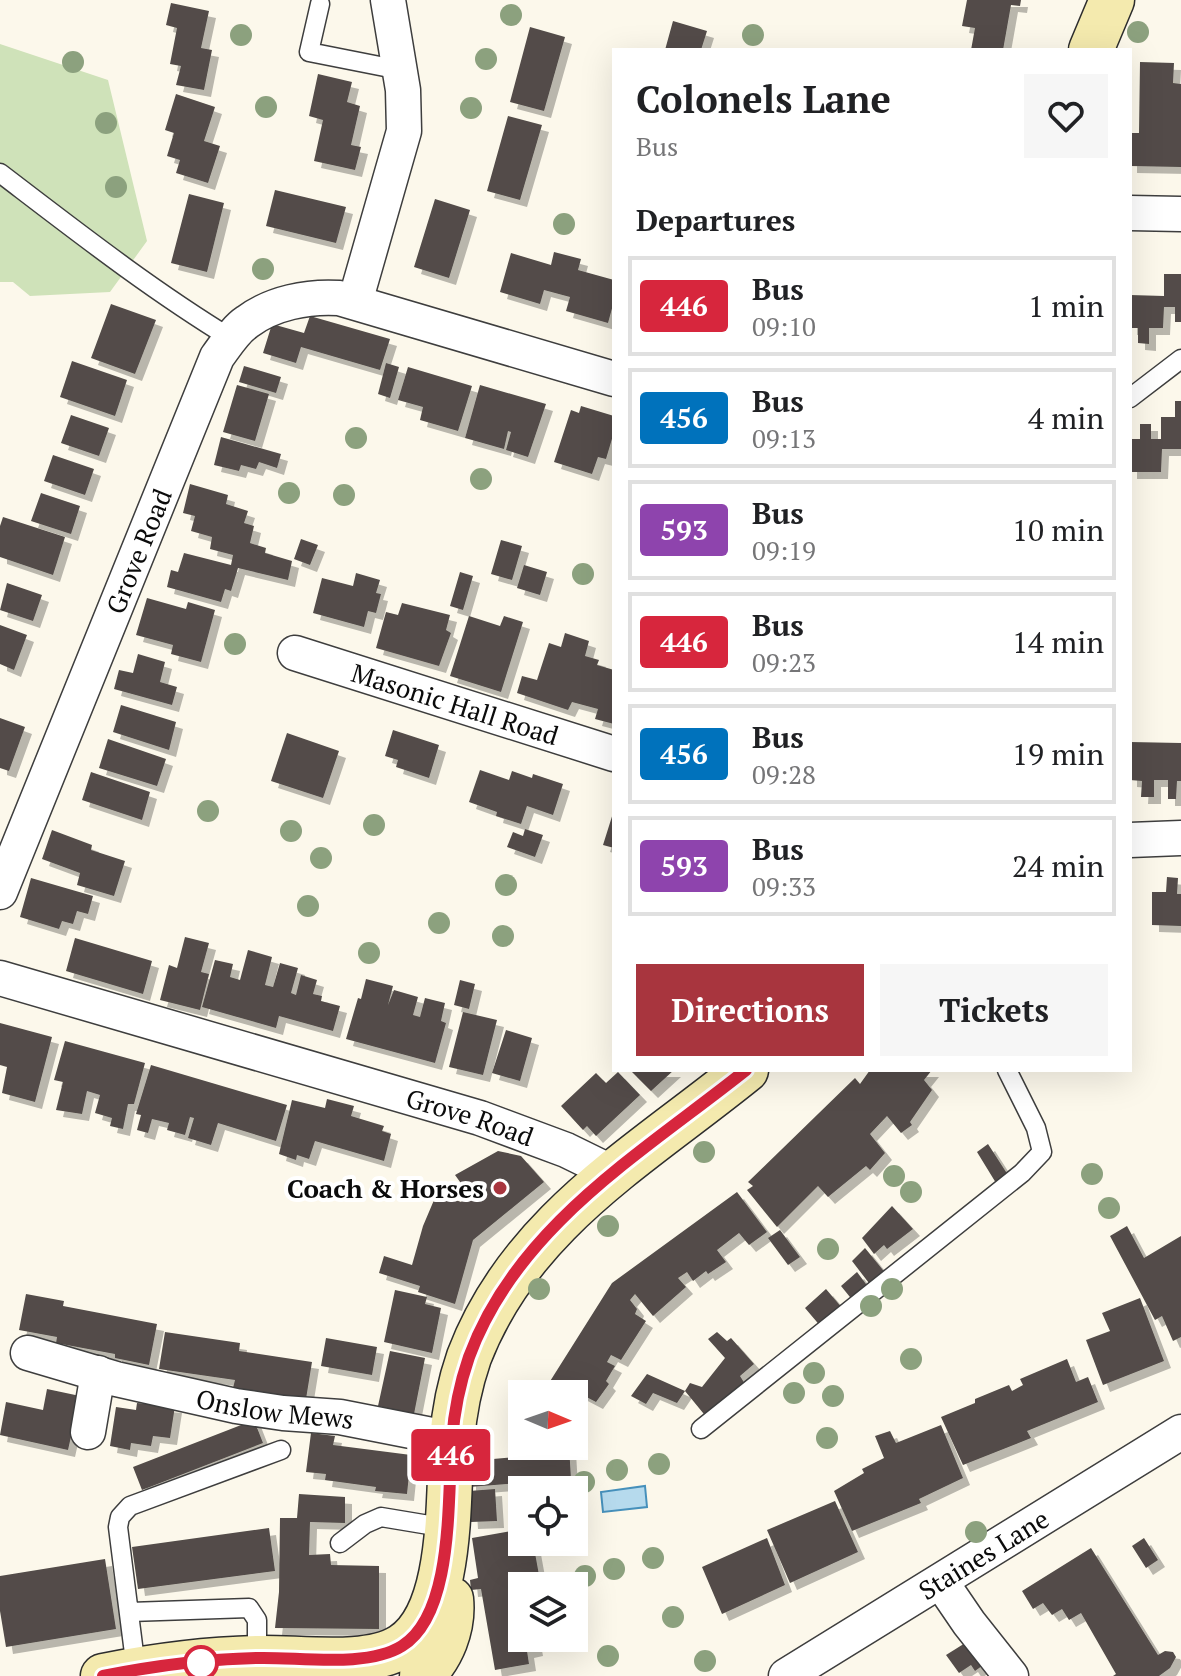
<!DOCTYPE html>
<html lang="en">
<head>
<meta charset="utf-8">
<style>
	body { margin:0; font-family:"PT Serif",serif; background:#f6f6f6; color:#202124; height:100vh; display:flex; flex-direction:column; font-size:30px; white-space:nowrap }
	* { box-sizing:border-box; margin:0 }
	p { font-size:26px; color:#757577 }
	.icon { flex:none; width:44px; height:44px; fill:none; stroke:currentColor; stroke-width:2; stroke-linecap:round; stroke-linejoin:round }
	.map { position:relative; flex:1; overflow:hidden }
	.drawer { position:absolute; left:612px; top:48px; width:520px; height:1024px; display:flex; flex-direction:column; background:#fff; border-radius:0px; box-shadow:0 8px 32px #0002 }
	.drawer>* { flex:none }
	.badge { padding:0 16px; border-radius:6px; font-size:28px; line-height:52px }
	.needle { width:52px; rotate:92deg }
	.fabs { position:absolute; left:508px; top:1380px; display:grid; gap:16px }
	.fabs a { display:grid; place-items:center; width:80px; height:80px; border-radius:0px; background:#fff; box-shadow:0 8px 32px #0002; font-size:40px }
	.map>.badge { position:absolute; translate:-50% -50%; box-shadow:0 0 0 4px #fff }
	h2 { padding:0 24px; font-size:30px; line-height:72px }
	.round { display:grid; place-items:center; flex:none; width:84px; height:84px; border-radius:0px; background:#f6f6f6 }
	.head { display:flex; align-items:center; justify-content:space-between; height:136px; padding:0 24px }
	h1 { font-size:38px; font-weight:800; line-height:60px }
	.primary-button { display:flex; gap:16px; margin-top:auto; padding:16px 24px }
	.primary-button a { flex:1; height:92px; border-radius:0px; background:#a8353e; color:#fff; font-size:32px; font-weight:800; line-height:92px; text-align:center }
	.primary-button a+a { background:#f6f6f6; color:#202124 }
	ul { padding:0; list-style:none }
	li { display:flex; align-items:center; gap:24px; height:100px; margin:0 16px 12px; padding:0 8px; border:4px solid #e0e0e0; border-radius:0px }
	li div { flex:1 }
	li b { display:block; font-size:30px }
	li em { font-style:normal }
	li .badge { min-width:88px; font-weight:700; text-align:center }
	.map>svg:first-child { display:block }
</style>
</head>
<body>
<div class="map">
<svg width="1181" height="1676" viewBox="0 0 1181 1676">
	<defs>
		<filter id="shadow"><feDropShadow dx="7" dy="7" stdDeviation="0" flood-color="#0004"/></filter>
	</defs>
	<rect width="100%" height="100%" fill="#fcf8eb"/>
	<path fill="#cfe2b9" d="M0,44L108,80L147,241L110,292L30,296L13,282H0Z"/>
	<path fill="#b6daed" stroke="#4690bb" stroke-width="2" d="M645,1486L647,1507L603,1512L601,1492Z"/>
	<path fill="#524c48" filter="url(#shadow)" d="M967,0H1021L1020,6L1011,5L1003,50H971L975,28L962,26Z
		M171,3L209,11L201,48L212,50L204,90L176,85L181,66L170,64L177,28L166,25Z
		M673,21L707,31L701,50H665Z
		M530,27L565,37L544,111L510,102Z
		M1140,62L1174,63L1173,83L1181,84V167L1130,166V133H1139Z
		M318,74L352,82L347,102L360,106L351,145L361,147L355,170L314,161L323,120L309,116Z
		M176,94L215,107L204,141L220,146L208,183L176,173L180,160L167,156L174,133L165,130Z
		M508,116L542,125L520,200L487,191Z
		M275,190L346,207L336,243L266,226Z
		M189,194L224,203L207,272L171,263Z
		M435,199L470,210L449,278L414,267Z
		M554,252L581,259L578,270L614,280V301L608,323L566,311L570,297L544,290L540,304L500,292L511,253L551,265Z
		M1164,274H1181V322H1175V307H1164L1163,328H1149V344L1138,343V328H1130V295L1164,296Z
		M111,304L156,320L135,374L91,358Z
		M310,316L390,339L380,370L301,347L296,363L263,353L272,324L304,333Z
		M72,361L127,380L115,416L60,397Z
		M386,363L399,367L390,398L378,394Z
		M244,366L281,377L276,393L239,382Z
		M408,367L472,386L458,431L420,420L423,407L398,400Z
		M237,385L269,394L255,441L223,432Z
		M480,385L546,404L528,457L506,450L511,432L508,431L504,449L465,438Z
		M1175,401H1181V449H1162L1161,472H1130V439H1140V424H1151V439H1161V417H1175Z
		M581,406L614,416V432L606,459L598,457L592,474L554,462L571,410L579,413Z
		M71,415L109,428L99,456L61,443Z
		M221,437L281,454L277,468L259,462L256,469L241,465L239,471L214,465Z
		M53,455L94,469L85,495L44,481Z
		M190,484L228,495L226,504L248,511L244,523L254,526L250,543L266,548L265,553L292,561L288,580L238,568L231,591L225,589L221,602L167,587L171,570L178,572L184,553L231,565L233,555L210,549L212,537L191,531L195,516L183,513Z
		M41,493L80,506L71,534L31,521Z
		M3,517L65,537L53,575L0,557V526Z
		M301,539L318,545L310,565L294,559Z
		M501,540L522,546L512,580L491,574Z
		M524,565L547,572L540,595L517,588Z
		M460,572L473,576L463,610L450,606Z
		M356,573L380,580L376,593L381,594L376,613L368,611L364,627L313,613L322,578L353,586Z
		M7,583L42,595L33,621L0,610Z
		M147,598L186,609L188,602L215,610L201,662L171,654L173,645L136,635Z
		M402,603L450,615L446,630L451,633L439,666L376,648L386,612L398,615Z
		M469,616L500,626L504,616L523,622L501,692L450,676Z
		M0,625L27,635L14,670L0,664Z
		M565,633L589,641L585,656L599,660L597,665L614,670V724L595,719L598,709L572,702L568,710L517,693L522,676L537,680L549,643L561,647Z
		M138,654L165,662L160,682L177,687L172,705L114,689L119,670L133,673Z
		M121,705L176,722L169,750L113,732Z
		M0,718L25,727L9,771L0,768Z
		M393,730L439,745L429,778L396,767L398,760L385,756Z
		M287,733L339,751L323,798L271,781Z
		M108,739L166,759L157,786L99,768Z
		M1130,742L1181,743V781H1177L1176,799H1168V780H1154V797H1141L1142,781L1130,780Z
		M480,770L509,780L512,771L532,778L533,774L563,784L553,815L527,806L521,824L496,816L497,812L469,802Z
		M91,772L150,792L142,820L82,800Z
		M614,810V848L603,845Z
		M525,829L543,835L535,857L507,847L513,832L523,836Z
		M52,830L92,845L91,850L125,861L114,896L77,885L80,873L42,859Z
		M1167,877L1178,878L1177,894H1181V926L1152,925V892H1166Z
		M31,878L93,896L88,914L77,911L73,924L62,921L59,929L20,917Z
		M185,937L209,943L201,972L209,974L200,1010L160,1000L169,965L177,968Z
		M75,938L152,961L143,994L66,971Z
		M248,950L272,957L265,985L273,987L280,963L298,968L291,993L296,995L301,975L317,980L313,994L322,996L321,1001L340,1006L333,1031L279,1016L276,1028L202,1007L215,960L233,964L230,977L240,980Z
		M366,979L393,986L388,1005L394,990L418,997L413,1015L420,1017L425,998L445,1003L441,1021L446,1023L435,1063L346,1039L358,998L361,999Z
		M460,980L475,984L469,1009L454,1005Z
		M463,1012L497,1020L483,1075L449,1067Z
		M0,1023L52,1037L35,1102L2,1093L7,1067L0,1065Z
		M506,1030L532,1038L520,1081L492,1073Z
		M65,1041L145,1063L134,1104H128L123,1129L110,1126L112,1118L95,1113L100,1095L87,1091L82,1114L56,1110L63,1082L54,1080Z
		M151,1065L287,1105L276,1141L218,1123L211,1145L188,1138L194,1118L190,1117L185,1135L167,1130L169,1123L152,1119L148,1133L137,1130L141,1115L136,1114Z
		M630,1070H674L651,1091Z
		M870,1070H932L924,1080L932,1090L910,1122L912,1125L901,1133L887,1116L870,1134L885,1153L870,1170L866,1166L828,1197L818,1186L777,1227L747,1190L753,1186L748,1182L855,1078L860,1084Z
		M618,1072L640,1095L596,1136L587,1126L583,1130L561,1106L596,1073L606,1083Z
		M327,1099L354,1106L351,1116L384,1126L382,1131L391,1134L384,1161L315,1141L309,1159L297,1155L296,1160L279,1154L292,1100L325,1108Z
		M988,1144L1008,1175L996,1183L977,1152Z
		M498,1151L521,1156L544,1182L473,1240L455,1304L418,1292L420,1286L379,1273L384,1256L412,1265L423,1226L437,1193L461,1202L468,1193L455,1175Z
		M737,1192L767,1232L749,1245L739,1233L717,1250L726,1262L708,1274L706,1271L693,1281L687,1272L678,1278L686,1287L653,1316L635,1294L630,1300L637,1309L635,1314L646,1321L621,1360L611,1355L607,1362L615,1366L606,1381L609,1384L596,1402L575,1391L573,1394H542L612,1283Z
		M892,1206L913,1229L887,1249L884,1245L874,1254L862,1238Z
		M1127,1226L1144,1258L1181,1236V1337L1173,1341L1162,1316L1155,1320L1110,1236Z
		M780,1230L800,1257L788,1265L768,1238Z
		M865,1248L887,1275L872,1287L852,1261Z
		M857,1272L869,1288L854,1302L841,1286Z
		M826,1289L843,1309L822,1328L805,1308Z
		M395,1290L427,1297L425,1304L441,1308L432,1353L384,1342Z
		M26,1294L64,1301L63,1306L157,1324L149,1365L115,1358V1354L56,1343L57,1337L19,1330Z
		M1140,1298L1164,1361L1103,1385L1086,1340L1110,1331L1102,1313Z
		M165,1332L240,1343L239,1351L312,1362L306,1399L233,1388L235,1380L159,1369Z
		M717,1332L727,1341L731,1338L754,1364L740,1376L745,1384L708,1419L685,1391L677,1403L653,1393L646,1404L631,1396L647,1374L685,1391L690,1383L702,1387L725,1358L708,1339Z
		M326,1338L377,1347L372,1375L321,1366Z
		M390,1351L425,1358L414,1414L378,1406Z
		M1067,1359L1076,1382L1088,1377L1098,1402L1027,1431L1031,1438L963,1465L941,1417L975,1403V1399L1009,1385L1012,1391L1023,1385L1020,1379Z
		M47,1389L80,1396L68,1450L0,1435L6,1402L43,1410Z
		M137,1403L175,1406L170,1438L153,1436L151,1446L131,1443L130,1450L110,1446L116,1407L136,1410Z
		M254,1420L263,1443L142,1490L133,1467Z
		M941,1425L963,1478L919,1499L921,1503L852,1531L834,1491L864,1473L862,1469L884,1458L875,1436L890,1431L896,1443Z
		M311,1433L335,1436L333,1445L411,1455L407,1494L375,1491L376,1487L325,1480L326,1474L306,1472Z
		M553,1446H569L571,1479L469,1487V1457L493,1455V1459L553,1454Z
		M495,1489L497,1521L471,1522L469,1491Z
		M299,1494L345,1497V1523L310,1522L309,1555L330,1554L331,1565L379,1566V1629L275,1628L279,1592L280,1518H297Z
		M835,1501L858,1552L790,1583L767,1530Z
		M269,1528L275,1571L138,1589L132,1547Z
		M522,1529V1542H533L541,1586H522V1638H534L536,1649L527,1651L529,1664L495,1670L481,1589L471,1590L470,1580L478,1578L472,1538Z
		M767,1538L785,1585L722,1614L702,1567Z
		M1144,1538L1158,1560L1146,1568L1132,1546Z
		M1091,1548L1158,1655L1165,1651L1173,1652L1176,1657L1170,1668L1159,1676H1113L1116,1674L1081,1613L1069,1620L1062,1609L1052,1615L1043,1603L1033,1609L1022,1591Z
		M105,1559L116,1629L6,1647L0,1611V1576Z
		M970,1640L986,1663L975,1671L971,1665L959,1673L946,1655Z"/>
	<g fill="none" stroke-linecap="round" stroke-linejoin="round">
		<g stroke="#3e3e3e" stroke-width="21">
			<path id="service" d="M320,4L309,52L400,70
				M0,173C76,231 150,289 232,339
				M1130,398L1181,359
				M701,1429L1022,1173L1042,1152L1036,1128L1007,1070
				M340,1543L365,1524L381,1517L447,1528
				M130,1612L249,1608L257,1620V1658
				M136,1669L118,1527L120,1517L130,1506L281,1450"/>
		</g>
		<g stroke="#3e3e3e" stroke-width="37">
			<g id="minor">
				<path d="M1130,213L1181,214"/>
				<path d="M355,302L404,131L403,90L388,0"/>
				<path id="s1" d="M295,653L614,754"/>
				<path d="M1130,840L1181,838"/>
				<path id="s2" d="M0,892L217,357C226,345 235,330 247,322C272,303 308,296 339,298L614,379"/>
				<path id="s3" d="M0,978L480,1118L566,1150L613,1173"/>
				<path id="s4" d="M28,1353L116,1379L236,1406L283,1413L340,1417L452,1439"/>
				<path d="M88,1432L98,1373"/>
				<path d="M941,1582L969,1623L1011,1676"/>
				<path id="s5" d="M786,1676L1181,1432"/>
			</g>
		</g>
		<g stroke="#2d2d2d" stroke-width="47">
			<path id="secondary" d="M1091,50L1112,0
				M103,1676C154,1666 208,1659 259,1658C300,1657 368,1668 402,1646C455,1612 447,1495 452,1440C454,1413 460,1383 469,1357C520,1223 640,1156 746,1070
				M422,1676C442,1656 454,1628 451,1599"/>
		</g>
		<use href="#service" stroke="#fff" stroke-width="18"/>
		<use href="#minor" stroke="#fff" stroke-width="34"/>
		<use href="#secondary" stroke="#f4eaae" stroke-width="44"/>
	</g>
	<g fill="#8ca17e">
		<circle cx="511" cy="15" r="11"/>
		<circle cx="1138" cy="32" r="11"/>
		<circle cx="241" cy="35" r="11"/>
		<circle cx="753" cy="35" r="11"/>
		<circle cx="486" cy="59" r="11"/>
		<circle cx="73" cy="62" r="11"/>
		<circle cx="266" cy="107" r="11"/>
		<circle cx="471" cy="108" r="11"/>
		<circle cx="106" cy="123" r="11"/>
		<circle cx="116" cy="187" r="11"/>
		<circle cx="564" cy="224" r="11"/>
		<circle cx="263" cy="269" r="11"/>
		<circle cx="356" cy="438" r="11"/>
		<circle cx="481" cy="479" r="11"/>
		<circle cx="289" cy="493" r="11"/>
		<circle cx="344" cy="495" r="11"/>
		<circle cx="583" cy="574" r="11"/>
		<circle cx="235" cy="644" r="11"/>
		<circle cx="208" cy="811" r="11"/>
		<circle cx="374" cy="825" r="11"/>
		<circle cx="291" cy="831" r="11"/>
		<circle cx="321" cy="858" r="11"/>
		<circle cx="506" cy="885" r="11"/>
		<circle cx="308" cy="906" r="11"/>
		<circle cx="439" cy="923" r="11"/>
		<circle cx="503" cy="936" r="11"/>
		<circle cx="369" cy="953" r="11"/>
		<circle cx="704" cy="1152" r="11"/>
		<circle cx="1092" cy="1174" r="11"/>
		<circle cx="894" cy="1176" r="11"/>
		<circle cx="911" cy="1192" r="11"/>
		<circle cx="1109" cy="1208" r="11"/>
		<circle cx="608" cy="1226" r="11"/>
		<circle cx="828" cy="1249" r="11"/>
		<circle cx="539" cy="1289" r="11"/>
		<circle cx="892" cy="1289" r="11"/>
		<circle cx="871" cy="1306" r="11"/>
		<circle cx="911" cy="1359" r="11"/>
		<circle cx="814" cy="1373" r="11"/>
		<circle cx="794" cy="1393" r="11"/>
		<circle cx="833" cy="1396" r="11"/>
		<circle cx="827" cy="1438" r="11"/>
		<circle cx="659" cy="1464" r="11"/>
		<circle cx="617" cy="1470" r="11"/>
		<circle cx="584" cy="1482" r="11"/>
		<circle cx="976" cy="1532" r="11"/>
		<circle cx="653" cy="1558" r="11"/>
		<circle cx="614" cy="1569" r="11"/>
		<circle cx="585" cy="1576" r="11"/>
		<circle cx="673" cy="1617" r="11"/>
		<circle cx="608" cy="1656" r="11"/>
		<circle cx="705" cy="1661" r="11"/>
	</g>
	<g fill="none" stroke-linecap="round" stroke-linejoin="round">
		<g stroke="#fff" stroke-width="18">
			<path id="line" d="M103,1676C153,1666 208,1659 259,1658C300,1657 367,1668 402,1646C455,1613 447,1495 452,1440C454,1413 460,1383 469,1357C517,1226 642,1153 746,1070"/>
		</g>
		<use href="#line" stroke="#d7263d" stroke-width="12"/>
	</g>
	<circle fill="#a8353e" stroke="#fff" stroke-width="3" cx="500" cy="1188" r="8"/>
	<circle fill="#fff" stroke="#d7263d" stroke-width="4" cx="201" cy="1663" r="16"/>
	<g text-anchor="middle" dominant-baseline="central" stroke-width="8" stroke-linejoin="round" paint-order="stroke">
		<g font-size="26" fill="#0b0b0b" stroke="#fff">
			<text stroke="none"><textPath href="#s2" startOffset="368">Grove Road</textPath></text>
			<text stroke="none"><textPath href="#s1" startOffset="168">Masonic Hall Road</textPath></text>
			<text stroke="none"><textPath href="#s3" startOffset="490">Grove Road</textPath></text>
			<text stroke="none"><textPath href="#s4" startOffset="254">Onslow Mews</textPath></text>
			<text stroke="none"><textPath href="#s5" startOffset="232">Staines Lane</textPath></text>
		</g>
		<g font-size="26" font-weight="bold" fill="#0b0b0b" stroke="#fff" text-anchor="end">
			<text x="484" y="1188">Coach &amp; Horses</text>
		</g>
	</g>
</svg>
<div class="fabs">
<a><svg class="needle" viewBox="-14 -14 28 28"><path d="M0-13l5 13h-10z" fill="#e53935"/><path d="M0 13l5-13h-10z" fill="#757577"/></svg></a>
<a><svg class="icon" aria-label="locate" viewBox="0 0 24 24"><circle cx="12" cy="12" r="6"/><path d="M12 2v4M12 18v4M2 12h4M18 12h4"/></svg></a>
<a><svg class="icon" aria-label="layers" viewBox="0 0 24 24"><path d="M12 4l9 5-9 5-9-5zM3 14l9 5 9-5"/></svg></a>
</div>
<b class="badge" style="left:451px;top:1455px;background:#d7263d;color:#fff">446</b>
<section class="drawer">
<div class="head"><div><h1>Colonels Lane</h1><p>Bus</p></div><a class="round"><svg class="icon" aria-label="heart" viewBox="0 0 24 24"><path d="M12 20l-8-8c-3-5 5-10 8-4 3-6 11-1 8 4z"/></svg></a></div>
<h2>Departures</h2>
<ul>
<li><span class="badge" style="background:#d7263d;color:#fff">446</span><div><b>Bus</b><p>09:10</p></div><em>1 min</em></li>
<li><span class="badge" style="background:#0072bc;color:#fff">456</span><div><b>Bus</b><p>09:13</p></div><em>4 min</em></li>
<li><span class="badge" style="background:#8e44ad;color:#fff">593</span><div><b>Bus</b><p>09:19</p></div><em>10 min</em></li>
<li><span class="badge" style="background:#d7263d;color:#fff">446</span><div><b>Bus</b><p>09:23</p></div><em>14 min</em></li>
<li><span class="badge" style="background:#0072bc;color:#fff">456</span><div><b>Bus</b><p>09:28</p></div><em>19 min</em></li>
<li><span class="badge" style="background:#8e44ad;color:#fff">593</span><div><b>Bus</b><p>09:33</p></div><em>24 min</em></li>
</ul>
<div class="primary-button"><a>Directions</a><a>Tickets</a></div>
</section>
</div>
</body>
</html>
